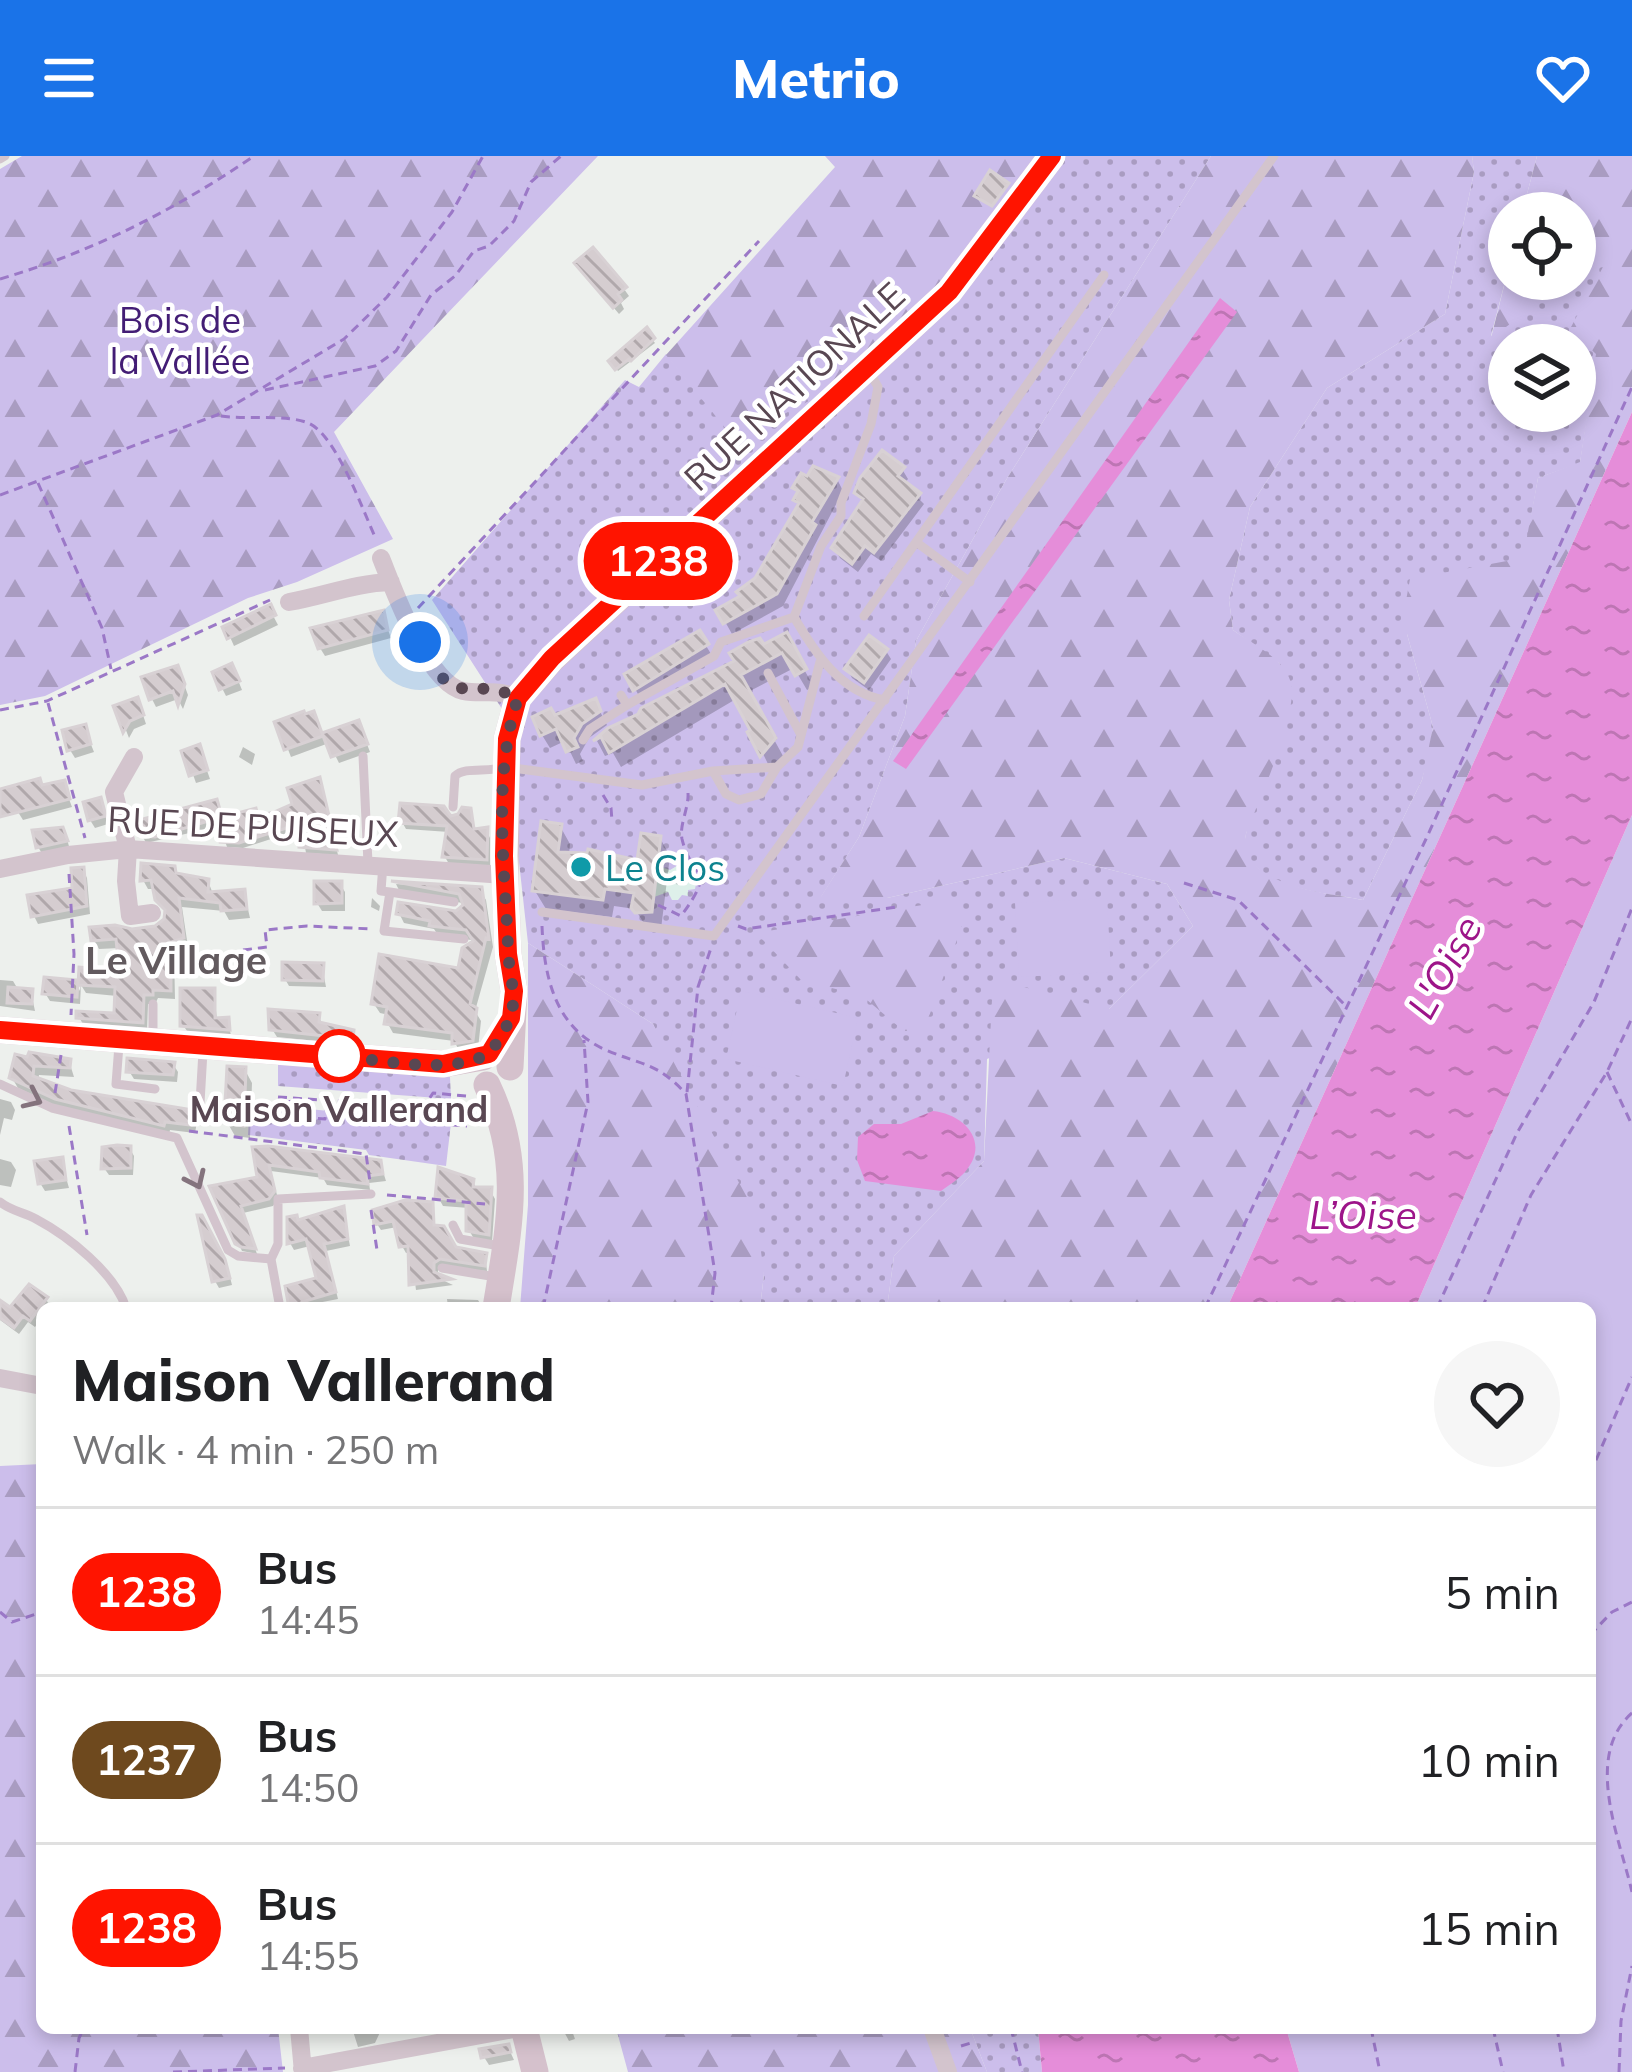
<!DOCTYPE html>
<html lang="en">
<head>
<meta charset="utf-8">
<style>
	body { margin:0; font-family:Mulish,sans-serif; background:#f6f6f6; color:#202124; height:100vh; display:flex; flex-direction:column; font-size:45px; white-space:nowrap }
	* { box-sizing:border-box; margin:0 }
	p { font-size:39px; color:#757577 }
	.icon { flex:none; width:66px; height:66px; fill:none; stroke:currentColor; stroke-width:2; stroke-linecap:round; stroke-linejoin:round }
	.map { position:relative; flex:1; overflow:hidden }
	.sheet { position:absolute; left:36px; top:1146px; width:1560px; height:732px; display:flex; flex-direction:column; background:#fff; border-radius:18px; box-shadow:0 6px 18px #0003 }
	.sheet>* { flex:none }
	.badge { padding:0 24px; border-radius:39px; font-size:42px; line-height:78px }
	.controls { position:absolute; left:1488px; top:36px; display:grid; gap:24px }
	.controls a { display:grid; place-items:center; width:108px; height:108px; border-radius:50%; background:#fff; box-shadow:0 6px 18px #0003; font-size:60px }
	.you { position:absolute; width:60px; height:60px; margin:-30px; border:9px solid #fff; border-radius:50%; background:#1a73e8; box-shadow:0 0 0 18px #1a73e833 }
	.map>.badge { position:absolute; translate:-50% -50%; box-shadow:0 0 0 6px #fff }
	.round { display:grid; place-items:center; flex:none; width:126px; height:126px; border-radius:63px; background:#f6f6f6 }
	.headline { display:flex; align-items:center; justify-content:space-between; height:204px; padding:0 36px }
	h1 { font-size:57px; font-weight:800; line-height:90px }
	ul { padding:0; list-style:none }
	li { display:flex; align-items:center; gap:36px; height:168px; padding:0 36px; border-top:3px solid #e0e0e0 }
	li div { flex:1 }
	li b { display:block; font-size:45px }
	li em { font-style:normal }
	li .badge { min-width:132px; font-weight:700; text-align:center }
	header { display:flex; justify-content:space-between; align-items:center; height:156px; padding:0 36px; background:#1a73e8; color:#fff; font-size:54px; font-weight:800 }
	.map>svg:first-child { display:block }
</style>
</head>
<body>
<header><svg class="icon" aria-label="menu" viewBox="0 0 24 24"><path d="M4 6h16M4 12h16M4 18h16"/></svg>Metrio<svg class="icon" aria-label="heart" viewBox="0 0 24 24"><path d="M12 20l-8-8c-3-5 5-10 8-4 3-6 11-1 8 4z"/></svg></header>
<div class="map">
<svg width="1632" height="1916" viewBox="0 0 1632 1916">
	<defs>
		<pattern id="grass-dots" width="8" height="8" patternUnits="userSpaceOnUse" patternTransform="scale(3)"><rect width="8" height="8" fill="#ccbeeb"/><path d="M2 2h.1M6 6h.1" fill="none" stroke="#a99cc1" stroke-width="1.8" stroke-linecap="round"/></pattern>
		<pattern id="forest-firs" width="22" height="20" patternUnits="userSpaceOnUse" patternTransform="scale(3)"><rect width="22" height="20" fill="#ccbeeb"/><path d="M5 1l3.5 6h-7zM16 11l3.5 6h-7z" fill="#a99cc1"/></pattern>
		<pattern id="sand-dots" width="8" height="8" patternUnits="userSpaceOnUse" patternTransform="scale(3)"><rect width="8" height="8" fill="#def0ea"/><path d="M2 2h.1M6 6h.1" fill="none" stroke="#c1cfcb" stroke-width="1.8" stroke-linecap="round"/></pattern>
		<pattern id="water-ripples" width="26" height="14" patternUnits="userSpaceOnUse" patternTransform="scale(3)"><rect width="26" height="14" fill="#e58dd9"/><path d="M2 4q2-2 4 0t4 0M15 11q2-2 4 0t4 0" fill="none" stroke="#bd75b3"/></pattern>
		<pattern id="building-back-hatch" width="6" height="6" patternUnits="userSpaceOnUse" patternTransform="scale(3)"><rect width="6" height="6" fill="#d5cdd0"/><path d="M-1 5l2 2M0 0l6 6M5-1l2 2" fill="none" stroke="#b0a8ab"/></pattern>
	</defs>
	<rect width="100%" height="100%" fill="#edf0ed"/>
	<path fill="url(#grass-dots)" fill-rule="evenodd" d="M1035,0H1211L1006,324L916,485L905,560L859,681L821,741L887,742L1064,702L1167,728L1193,770L1109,853L987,903L984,1005L894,1100L887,1152H760L764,1118L653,868L528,787L502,553L432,444L625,224L639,231L666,198L736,284Z
		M1472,0H1537L1522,57H1509V110L1491,180L1614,91L1580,307L1538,322L1524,402L1407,478L1433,571L1428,601L1422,624L1363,744C1324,736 1263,735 1243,693L1280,508L1233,474L1229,444L1250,351L1327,232L1445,158L1474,16ZM1509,189H1575V255H1509Z
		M278,907L450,921L451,943L278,930Z
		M278,950L451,967L446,1010L369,999L366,994L248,979L249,961L276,963Z
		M970,1872H1038L1042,1916H987Z"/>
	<path fill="url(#forest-firs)" d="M22,0H598L334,276L393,383L297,426L248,442L45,540L0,549V13Z
		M825,0H1035L944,122L822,238L735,284L666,199L835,11Z
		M1211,0H1472L1474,16L1445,158L1327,232L1250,351L1229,444L1233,474C1251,487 1283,502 1290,524C1301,555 1258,645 1246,678C1237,730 1328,737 1363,744L1422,624L1433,571L1407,478L1405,450L1410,423L1523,402L1538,322L1580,306L1596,198L1570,173L1612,94L1575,120V57H1522L1537,0H1632V256L1227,1152H887L894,1100L984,1005L993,823L1109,853L1193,770L1167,728L1064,702L887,742H820L859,681L905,560L916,485L1006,324Z
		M1509,110V123H1571L1491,182Z
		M952,744L962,770L924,874L904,875L861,839L802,825L760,781L762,776Z
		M528,787L653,868L756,1058L764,1118L760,1152H520L528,1049Z
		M42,1308V1872H278L283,1916H0V1310Z
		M616,1872H970L987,1916H628Z"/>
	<path fill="url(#sand-dots)" d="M680,708L689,721L697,723L695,733L688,734V740L682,739L678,744H672L668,736L654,741L658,710L670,714Z"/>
	<path fill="#ccbeeb" d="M1632,659V1916H1299L1286,1872H1590V1152H1415Z
		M1107,742L1111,816L1019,821L1015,747Z
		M741,835L858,862L843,930L726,903Z"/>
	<path fill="url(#water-ripples)" d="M1220,142L1237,156L906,613L893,605Z
		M1632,256V659L1415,1152H1227Z
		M933,955C964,958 991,986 965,1016C959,1023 949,1029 941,1035L865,1025L857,1004L858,981L874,968H901Z
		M1038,1872H1286L1299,1916H1042Z"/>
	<path fill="#0003" d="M583,115L624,133L629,140L621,147L624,153L619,158Z
		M646,175L655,187L618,215L611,206Z
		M902,313L908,323L904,328L924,348L881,405L871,398L858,416L840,402L834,392L864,348L858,337Z
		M837,323L843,335L783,450L732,478L719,455L743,442L758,424L800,350L796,332Z
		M718,409L722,417L711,428L703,418Z
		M269,452L278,469L234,490L226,472Z
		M382,457L391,482L325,500L320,492Z
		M699,478L711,498L640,542L628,519Z
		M785,480L814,531L807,534L794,512L748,536L783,600L771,614L736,543L621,611L613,597L605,600L597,585L610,575Z
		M886,495L891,503L869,534L852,522L848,514Z
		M236,519L242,534L226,540L222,532Z
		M181,520L188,539L183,553L178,543L156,551L152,543Z
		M595,546L607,569L589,582L580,598L583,605L576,608L565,585L550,592L542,579Z
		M117,551L141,553L146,568L134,573L129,582Z
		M278,568L322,580L362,575L370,596L339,607L329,587L291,601Z
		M84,571L94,596L75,602L70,594Z
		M243,591L255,598L252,609L239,601Z
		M199,592L210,623L196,627L185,596Z
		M63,627L72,651L23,664L18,656L43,632Z
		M322,630L338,699L306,697L302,673L243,692L227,691L220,670L146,687L142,679L220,655L223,664L259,663L296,650Z
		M100,644L108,668L95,672L90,664Z
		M469,654L475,676L486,674L490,682V711L449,708L445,701L449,676L406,673L402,666L450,663Z
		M560,670L570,688L569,699L640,708L660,682L670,700L661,773L648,774L635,753L614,750L612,761L546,753L535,735Z
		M67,683L70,694L43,699L38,691Z
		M83,714L87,722L90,758L38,768L34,760L75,735Z
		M178,720L208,725L213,738L244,736L250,762L229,764L224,755L182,751L188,791L174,795L175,843L158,842L155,848H148L147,875L84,870L79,861H116L117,840L86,837L81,829L80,848L50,845L45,837L76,827L80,835L82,814L122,817L120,792L99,793L94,784L156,773L167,765L168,757L156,733H148L143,724Z
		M340,728L345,736V755H322L317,747Z
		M396,728L480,734L486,744L493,791L475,855L481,865L478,893L460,896L454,885L393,877L388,868L389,859L380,857L374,848L460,815L478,785L438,779L434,773L404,767L399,757L457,758L467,748L399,734Z
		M372,742L380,750L379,755L371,751Z
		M322,810L326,831L289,830L285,823Z
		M0,824L13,825L19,835L31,836L35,855L0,850Z
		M214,835L217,864H227L231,879L187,875L183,869Z
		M318,860L323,869L352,877L356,889L277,881L272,873Z
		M29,904L69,905L74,921L39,919L38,925L70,937L191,957L197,966L195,977L170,974L169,978L63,953L18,932L12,922Z
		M173,908L178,916L177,926L134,923L129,915Z
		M245,914L252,927L250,982L235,980L227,966Z
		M0,943L11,946L15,954L12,964L4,962L0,979Z
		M130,993L134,1000L133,1019H109L104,1012Z
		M256,995L380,1006L386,1025L369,1027L370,1034L327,1029L323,1022L271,1015L278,1043L273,1050L243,1057L257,1098L242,1095L213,1032L261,1023Z
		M0,1003L11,1006L16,1014L11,1031L0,1029Z
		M61,1004L69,1032L45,1035L40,1027Z
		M472,1025L478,1034H490L495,1043L492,1086L474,1083L469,1074V1052L443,1050L438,1041Z
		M431,1049L436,1072L453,1092L485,1099L487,1115L438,1112V1122L453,1129L416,1134L411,1096L406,1097L402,1090L397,1071L381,1074L377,1068Z
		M343,1054L350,1090L326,1095L338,1143L292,1152L320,1125L310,1090L294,1094L290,1087L298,1067Z
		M201,1063L228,1113L232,1129L219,1132L215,1125Z
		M46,1143L50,1151L42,1152V1162L35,1171L28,1166L19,1178L0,1164V1148L10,1155Z
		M447,1143L478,1144L483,1152H448Z
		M352,1872H382L375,1887L358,1891Z
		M562,1872H571L575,1883L569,1885Z
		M508,1891L514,1904L489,1909L484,1901Z"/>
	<path fill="url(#building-back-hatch)" stroke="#d8d1d4" stroke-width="3" d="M990,14L1009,27L992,50L974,40Z
		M593,91L627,131L618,138L622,144L613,152L574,107Z
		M647,171L655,182L631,205L629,203L615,214L608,205Z
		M882,294L905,311L898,320L921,337L874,397L865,390L852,408L831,392L863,343L854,337L860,322Z
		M813,310L839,321L812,366L816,369L777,438L723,468L715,454L740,440L736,436L755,422L799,347L793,344L798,335L792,332L801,317L807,320Z
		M710,396L720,407L705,422L694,410Z
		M271,448L276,459L227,483L222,471Z
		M384,454L388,474L318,493L310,472Z
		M700,474L709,488L633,535L624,518Z
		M787,476L807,513L795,520L782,497L741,519L776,582L760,601L747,576L750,574L725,528L609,597L601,581L593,585L608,572L638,558L641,552L734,505L729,497L748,486L760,482L764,488Z
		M869,479L888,493L864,527L844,513Z
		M232,507L240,525L219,534L212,516Z
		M178,509L185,528L178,550L173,535L149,544L141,521Z
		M138,541L144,559L130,565L123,577L113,550Z
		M596,542L601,555L582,568L574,582L578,591L566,596L556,573L540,580L532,561L551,552L555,559Z
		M304,555L305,558L314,555L322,577L359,564L368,588L331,601L323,580L284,594L274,566Z
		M86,568L91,588L67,595L62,574Z
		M200,588L208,614L189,620L181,595Z
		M320,621L337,694L299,691V668L239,687L220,686L215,663L256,652L258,660L274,656L292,648L287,632Z
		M40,622L42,629L65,624L70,643L0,661V633Z
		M101,641L106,660L88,665L83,646Z
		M217,643L222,661L155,681L139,680L135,665Z
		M400,647L444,650L451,660L458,658L462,651L471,652L474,673L488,671L487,704L442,701L447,670L398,667Z
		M541,665L562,668L558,696L587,697L588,693L637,704L641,677L661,680L652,756L635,757L631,752L634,737L605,733L603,744L532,735Z
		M63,671L68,685L36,692L32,674Z
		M141,707L175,710L176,717L209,723L208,736L245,733L247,753L221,755L220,747L179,742L184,782L171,786V835L153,834V839H144L143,867L76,862V855L114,857L115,831L78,829L79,811L119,814L116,783L91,785L89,771L115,769L132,773L155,770L164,763L165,754L155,744L151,724L140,725Z
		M84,711L87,750L31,761L27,739L72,732L71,712Z
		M314,725H342V747L314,748Z
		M391,725L482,731L489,783L486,782L470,848L477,852L473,885L452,888V877L384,868L387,851L371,848L379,798L458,812L462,792L473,785L466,774L429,770L430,765L396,758L398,746L456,755L463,749L459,738Z
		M282,806L324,807L323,825L282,824Z
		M44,821L78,824L77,841L42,838Z
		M8,831L33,833L32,848L7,847Z
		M180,832H215V862L229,861L230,874L180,870Z
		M268,853L320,857L319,866L354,874L353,883L269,874Z
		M29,896L71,903L70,912L34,910L33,920L71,934L193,954L191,969L165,966L164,970L55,943L9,922L15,898L27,901Z
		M127,902L175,906L173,919L126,916Z
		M227,910L246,911L244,970L224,967Z
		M117,989L131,990V1012L101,1013L102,991Z
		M268,990L381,1004L383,1018L367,1020L368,1028L320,1022L319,1016L269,1009L275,1035L269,1043L241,1050L256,1093L241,1091L235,1088L209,1030L257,1021L252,991Z
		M63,1001L66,1024L38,1028L34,1005Z
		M438,1011L474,1023L473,1031H492L489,1079L466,1075V1045L435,1042Z
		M405,1044L433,1046L434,1069L444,1070L456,1091L487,1097L485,1110L440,1103L434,1107V1116L452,1123L409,1129L408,1090L399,1091L393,1065L374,1069L372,1054Z
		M344,1050L348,1083L324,1088L336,1136L302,1146L303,1152H289L285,1130L316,1122L306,1083L287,1088V1061L297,1059L298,1064Z
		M197,1059H202L225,1103L230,1122L212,1126Z
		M29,1128L48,1141L30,1165L23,1160L14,1172L0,1162V1144L10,1151Z
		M509,1888L511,1896L481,1902L479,1893Z"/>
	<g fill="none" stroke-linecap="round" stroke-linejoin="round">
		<path stroke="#9b78c7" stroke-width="3" stroke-dasharray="9 6" stroke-linecap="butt" d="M0,123C92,96 175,54 254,0
			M265,234L375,210L396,195L431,139L455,120L474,95L489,90L514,65L531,26L561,0
			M221,260C246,264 287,258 308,267C336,278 363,355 376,383
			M38,327L102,472L111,513
			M0,339L217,259L344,183L387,141L452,56L483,0
			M418,452L759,85
			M48,547L85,682
			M0,554L47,545L270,444
			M603,639L611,652L612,665
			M69,718L74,798L71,859
			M1184,727L1238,744L1345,849
			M658,749L681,760C717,711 692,725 682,683C679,669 689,652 688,637
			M542,770C544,821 555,872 606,894C643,910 657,906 686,938L715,1117L711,1152
			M738,770L746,773L897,751
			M243,794L267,791L265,774L307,770L372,773
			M1607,916L1632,969
			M687,936L698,831L711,792
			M55,937L61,899
			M466,940L433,937L424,951L427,967L467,970
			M278,941L424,951
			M289,944V960L325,963L327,947
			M380,968L381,951
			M69,970L87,1079
			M189,975L366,998L370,1026
			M387,1039L485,1048
			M371,1054L377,1094
			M543,1152L588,946L584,884
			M1205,1152L1426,683L1632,231
			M1437,1152L1517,977L1594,846L1632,752
			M1482,1152L1531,1039L1607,916L1632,862
			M1590,1318L1632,1221
			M0,1456L12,1466L42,1456
			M1590,1479L1612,1456L1632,1446
			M1632,1557C1583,1600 1620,1683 1632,1736
			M42,1640L38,1650L42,1661
			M1011,1872L1022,1916
			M1371,1872L1380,1916
			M1493,1872L1503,1916
			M1557,1872L1564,1916
			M961,1890L974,1886
			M75,1916L79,1882L84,1872
			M173,1916L285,1912
			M1619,1916L1621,1865L1632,1810"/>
		<path stroke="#d3c4cd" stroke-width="9" d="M0,3L5,0
			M916,386L970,426
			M864,460L1104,119
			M794,461L821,390L841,360V347L871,268L878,231L870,217
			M768,517L801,579
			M621,539L627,549L714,500L721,486L794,461C815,497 841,537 885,544
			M583,584L590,573L627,549
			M363,600L368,707
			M713,615L726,638L739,644L761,638L777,611
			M453,651L455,620C465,610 488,617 505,611L642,629L713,615L777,611L798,591L820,506
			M383,708L381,735L390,736
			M454,746L390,736L384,775L464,783
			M542,756L714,780L1274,0
			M153,881V848
			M119,889L116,928L155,933
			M0,928L52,952L177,982L228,1094L238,1100L271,1103
			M200,947L203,895
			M0,1046C11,1055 23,1056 36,1063C68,1080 115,1117 126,1152
			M453,1069L460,1083L500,1090
			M271,1103L278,1088V1043L371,1038
			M271,1103L280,1152
			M442,1112L496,1121"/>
		<path stroke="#d3c4cd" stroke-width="18" d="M381,402C394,434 427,527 463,535C483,539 498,532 518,542
			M289,446C324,440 355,427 391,426
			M134,601L114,636L128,693L126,725L130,760L152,757
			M0,713L68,699L128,693L505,719
			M0,1222L42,1230
			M299,1872L303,1916
			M932,1872L948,1916
			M302,1912L519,1872"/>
		<path stroke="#d5c1cc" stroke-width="27" d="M0,874L443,908L483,901
			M510,911L514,835L508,798L505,719L507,583L518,542L552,503L949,136L1052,0
			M487,929C524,1006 509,1071 496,1152
			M524,1872L535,1916"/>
	</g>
	<defs><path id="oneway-chevron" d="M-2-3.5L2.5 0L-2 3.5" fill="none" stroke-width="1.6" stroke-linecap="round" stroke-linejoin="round" transform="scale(3)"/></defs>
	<g stroke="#84737d">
		<use href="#oneway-chevron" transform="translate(33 943) rotate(25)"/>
		<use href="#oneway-chevron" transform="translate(196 1024) rotate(65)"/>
	</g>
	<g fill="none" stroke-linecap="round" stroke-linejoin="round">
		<g stroke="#fff" stroke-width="27">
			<path id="line" d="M0,874L443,908L489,898L511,862L514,835L508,798L504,700L507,583L518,542L552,502L949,136L1052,0"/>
		</g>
		<use href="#line" stroke="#ff1400" stroke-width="18"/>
		<path stroke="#594752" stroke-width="12" stroke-dasharray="0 21.6" d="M339,900H334C380,903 439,918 482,901C494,897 509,868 512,856C516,833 508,814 508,791C505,710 492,621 518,542C467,516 456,561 420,486"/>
	</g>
	<circle fill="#0f9aa8" stroke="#fff" stroke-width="4.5" cx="581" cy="711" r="12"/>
	<circle fill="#fff" stroke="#ff1400" stroke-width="6" cx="339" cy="900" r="24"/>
	<g text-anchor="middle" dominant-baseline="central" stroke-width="9" stroke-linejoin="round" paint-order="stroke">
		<g font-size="36" fill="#431d75" stroke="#fff">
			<text x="180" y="163">Bois de<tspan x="180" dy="41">la Vallée</tspan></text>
		</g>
		<g font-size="36" fill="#594752" stroke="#fff">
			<text transform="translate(794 230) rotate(-43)">RUE NATIONALE</text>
			<text transform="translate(253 670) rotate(3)">RUE DE PUISEUX</text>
		</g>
		<g font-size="36" fill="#0d838f" stroke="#fff" text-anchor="start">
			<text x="605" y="711">Le Clos</text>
		</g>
		<g font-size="36" font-weight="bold" fill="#594752" stroke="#fff">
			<text x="339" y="952">Maison Vallerand</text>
		</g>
		<g font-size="39" font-weight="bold" fill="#625a5e" stroke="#fff">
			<text x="176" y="803">Le Village</text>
		</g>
		<g font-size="39" font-style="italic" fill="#9d1589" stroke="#fff">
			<text transform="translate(1444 811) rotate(-61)">L'Oise</text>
			<text x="1363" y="1058">L’Oise</text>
		</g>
	</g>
</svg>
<div class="controls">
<a><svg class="icon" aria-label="locate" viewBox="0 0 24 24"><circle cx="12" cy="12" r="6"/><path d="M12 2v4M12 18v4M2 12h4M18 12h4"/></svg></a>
<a><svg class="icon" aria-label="layers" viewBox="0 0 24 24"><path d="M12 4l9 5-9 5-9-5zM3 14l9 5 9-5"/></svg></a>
</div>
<div class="you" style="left:420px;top:486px"></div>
<b class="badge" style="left:658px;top:405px;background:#ff1400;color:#fff">1238</b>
<section class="sheet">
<div class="headline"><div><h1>Maison Vallerand</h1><p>Walk · 4 min · 250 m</p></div><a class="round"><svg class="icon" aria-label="heart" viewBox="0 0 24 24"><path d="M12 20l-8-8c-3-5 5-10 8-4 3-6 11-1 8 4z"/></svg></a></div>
<ul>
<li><span class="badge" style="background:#ff1400;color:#fff">1238</span><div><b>Bus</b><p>14:45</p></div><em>5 min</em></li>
<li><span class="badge" style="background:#6e491e;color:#fff">1237</span><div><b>Bus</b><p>14:50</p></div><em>10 min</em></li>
<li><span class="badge" style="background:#ff1400;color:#fff">1238</span><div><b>Bus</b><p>14:55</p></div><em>15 min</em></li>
</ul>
</section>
</div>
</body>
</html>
